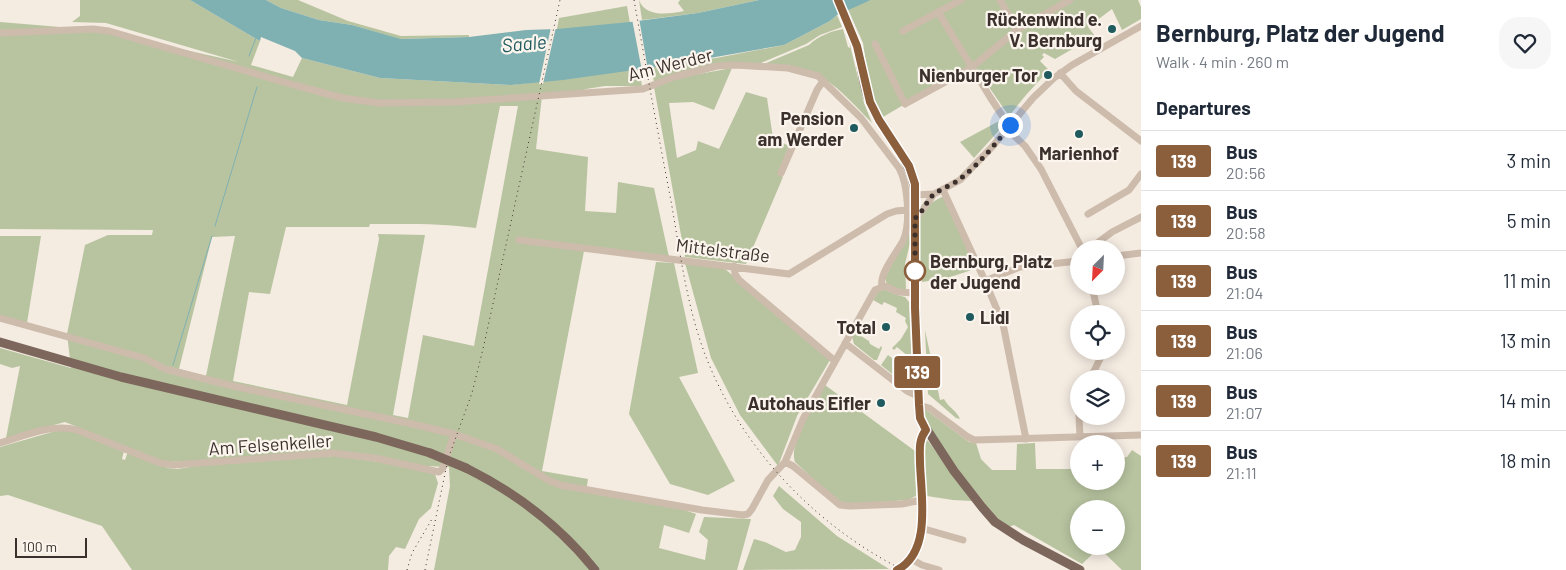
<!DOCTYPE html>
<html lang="en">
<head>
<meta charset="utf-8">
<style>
	body { margin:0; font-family:Barlow,sans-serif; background:#f6f6f7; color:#1f2937; height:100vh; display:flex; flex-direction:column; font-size:19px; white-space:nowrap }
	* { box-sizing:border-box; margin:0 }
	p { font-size:16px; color:#747a83 }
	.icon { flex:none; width:28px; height:28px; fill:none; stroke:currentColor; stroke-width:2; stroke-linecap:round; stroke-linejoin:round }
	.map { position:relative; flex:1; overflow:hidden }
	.details { display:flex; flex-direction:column; background:#fff; width:425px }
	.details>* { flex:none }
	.badge { padding:0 10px; border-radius:4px; font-size:18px; line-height:32px }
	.needle { width:32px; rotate:204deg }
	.controls { position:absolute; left:1070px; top:240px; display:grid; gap:10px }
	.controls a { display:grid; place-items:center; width:55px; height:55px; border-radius:50%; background:#fff; box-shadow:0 2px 12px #0003; font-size:25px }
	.scale { position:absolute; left:15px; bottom:12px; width:72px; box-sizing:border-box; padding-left:5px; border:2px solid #3b302b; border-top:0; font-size:14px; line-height:18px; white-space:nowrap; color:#3b302b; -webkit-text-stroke:4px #fbf5ee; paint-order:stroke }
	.you { position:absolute; width:25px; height:25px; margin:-12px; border:4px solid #fff; border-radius:50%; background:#1a73e8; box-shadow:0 0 0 8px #1a73e833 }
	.map>.badge { position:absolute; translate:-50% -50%; box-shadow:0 0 0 2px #fff }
	h2 { padding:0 15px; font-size:19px; line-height:45px }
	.round { display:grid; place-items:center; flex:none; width:52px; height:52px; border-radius:20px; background:#f6f6f7 }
	.overview { display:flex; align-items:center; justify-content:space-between; height:85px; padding:0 15px }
	h1 { font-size:24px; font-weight:700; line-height:38px }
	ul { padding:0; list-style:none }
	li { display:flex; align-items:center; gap:15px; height:60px; padding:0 15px; border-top:1px solid #e0e1e3 }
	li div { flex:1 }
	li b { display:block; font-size:19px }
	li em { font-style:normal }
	li .badge { min-width:55px; font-weight:700; text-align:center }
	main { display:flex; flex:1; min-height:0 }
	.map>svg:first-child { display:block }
</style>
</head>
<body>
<main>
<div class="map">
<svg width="1141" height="570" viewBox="0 0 1141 570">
	<rect width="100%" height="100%" fill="#f4ebe1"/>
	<path fill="#b8c4a0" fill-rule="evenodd" d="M80,0H190L260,41L251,65L293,77L302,58L380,78L511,85L639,69L642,86H605L586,89L580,92L542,96L536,149L588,157L585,211L616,213L618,182L654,188L669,257L584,251L542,471L588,479L586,492L667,504L696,514L689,533L664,525L659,548L705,560L708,540L699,532L704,517L751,519L737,570H434L450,486L449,467L425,466L339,453L239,459L165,462L65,422L6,438L20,366L12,368L0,364V348L71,368L67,334L85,245L108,235H152L153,230L0,229V22L96,30L239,62L106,23L72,22L80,16ZM500,106H518L474,346L423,335L408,418L393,415L425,235L378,234L379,239L347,405L233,381L249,292L270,294L286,227H369L370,224C406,224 441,223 476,228ZM235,236L206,376L179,369L212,237Z
		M266,0H298L348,21L401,36L469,35V37L400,39L352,25L319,20L281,8Z
		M639,0C646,18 669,14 684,11L678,3L680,0H759L698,13L642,20Z
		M871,0H1138L1141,7V19L1122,30L1112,9L1088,27L1095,36L1055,59L1044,53L1042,55L1044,57L1040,61L1049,70L1026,95L1009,116L973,64L883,117L870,90L863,43L848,9Z
		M627,6L632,35L557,29L559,18Z
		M837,15L842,27L820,35L806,44L761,63H737L654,82L651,67L716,58L784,45L830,21Z
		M843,29L848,47L850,48V44L851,49L864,103L872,123C836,86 820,64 764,64L809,45C818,36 832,31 843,29Z
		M732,68L714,110L693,102L669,103L677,158L696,150L698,141L719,149L746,92L767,98L773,138L789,146L778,173L783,177L746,264L685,257L654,87L677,78Z
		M1001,120L1003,126L974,158L960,142Z
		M944,196L978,268L947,278L922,282C921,264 913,228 922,212C927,204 936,200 944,196Z
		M909,230L910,243L905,264L906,289L902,290L887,284L885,278Z
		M0,236H41L27,323L0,316Z
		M656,262L674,263L698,373L679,377L735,481L708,495L670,484L629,414Z
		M685,263L724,268L830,360L797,416L778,466L740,415L711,358Z
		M883,289L897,295L905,297L909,302L913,391L881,365L888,355L910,372L909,362L907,360L909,357L897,347L894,350L892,348L901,339L908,327L905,321L906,318L896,312L897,308L884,302L882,305L873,300L879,290Z
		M925,330L940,400L944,399C948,407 957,411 960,419L956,418L928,394Z
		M855,332H858L861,336L869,341L870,344L879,349L881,346L882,348L877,360H874L854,344L852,337Z
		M825,385L915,451L916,496L908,500L854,504L837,501L795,462C788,444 816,401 825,385Z
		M926,410L969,442L976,443L981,459L992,470H1016L1017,444L1035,443L1036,469H1079V481H1116V458L1127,457L1132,450L1141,456V570H1122L1099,548L1082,564L1014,525L1008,527L999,521L959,471L924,418V411ZM1079,509H1116V546H1079V526L1076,523L1079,525Z
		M66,428L124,451L122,459L125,460L127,454L131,452L168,468L177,469L197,466L334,456L396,464L435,474L438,483L431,508L419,519L405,549L396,547L389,556L388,570H132L102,526L8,495L0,496V447Z
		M926,439L929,442L972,501L953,500L927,496L924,493L926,470L924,467L923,444Z
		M779,486L837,536L889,569L743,570L754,539L765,542L786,552L795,550L801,537V522L783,509L773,496Z"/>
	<path fill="#7fb0b2" d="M190,0H266L281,8L319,20L352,25L401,39L469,37L526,30L557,29L630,22L698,13L759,0H871L837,15L830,21L784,45L670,65L563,80L511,85L380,78L302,58L295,51L261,37L260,41Z"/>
	<path fill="#f4ebe1" d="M639,18L648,70L642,71L632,19Z
		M551,27H556L543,84H539Z"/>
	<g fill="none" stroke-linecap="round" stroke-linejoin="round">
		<path stroke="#7fb0b2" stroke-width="1" d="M249,56L256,38
			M215,226L257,87
			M173,365L212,236"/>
		<path stroke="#cdbbac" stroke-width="7" d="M1000,0L1017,30L1070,0
			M938,12L990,97L1005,120L1010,125
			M903,31L961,0
			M0,33L93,29L109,31L294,85L343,98L379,103L454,102L643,89L674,77L717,66L735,65L788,68L818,76L823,81L861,118L899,168C908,184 911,223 903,241C897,252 879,274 882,286
			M875,44L905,104L971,68L1017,30
			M1060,73L1076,91L1141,141
			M1007,129L1025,146L1041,169L1082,249
			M781,173L817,90L823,81
			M943,190L985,281L1003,324L1026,439
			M915,195L934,194L960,180L992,147L1033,98L1054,78L1072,65L1141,26
			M1088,214L1129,190L1141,174
			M915,218C918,217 931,198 934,194
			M519,240L789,274L887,214L896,211L907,210
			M1089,249L1112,232L1141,217
			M1116,256L1141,253
			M734,266L735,274L739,280L835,361
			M985,281L1020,267L1079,261
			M1092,286L1098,314
			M0,318L144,358L165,369L233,386L417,425L454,434L497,449L548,480L560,485L702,510L743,515L748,514L752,509L768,480L785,462L803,419L875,290L885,286L898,292L915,293
			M845,343L907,391L918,396
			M1090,379L1104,351
			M919,405L929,408L968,437L974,440L1141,435
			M1079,416L1080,437
			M0,443C24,436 52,423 77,430L160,463L174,465L332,453L375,458L439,472L443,468L454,434
			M785,462L793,466L840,505L850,506L902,504L921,500
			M921,528L963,540
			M911,559L922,565L939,570
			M897,570C932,551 921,496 920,463C919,451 918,440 926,430"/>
		<path stroke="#7d675c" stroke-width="9" d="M838,0C845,15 853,31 857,47C862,65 862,85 870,103C884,136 913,158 915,195V293L919,413L922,422L954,471L982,507L995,522L1023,540L1080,570
			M0,342L121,377L376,437L430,453
			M466,468C516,493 560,526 595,570"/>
		<path stroke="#3b302b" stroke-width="1" stroke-dasharray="1 4" stroke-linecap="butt" d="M634,0C646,67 658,134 671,201C679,246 685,293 699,337C731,438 810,523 903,570
			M407,570L412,553L432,519
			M425,570L448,459L472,393L483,349L560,0"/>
		<path stroke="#7d675c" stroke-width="9" d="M430,453L466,468"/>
	</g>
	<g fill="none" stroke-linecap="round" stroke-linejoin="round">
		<g stroke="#fff" stroke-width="11">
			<path id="line" d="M838,0L857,46L870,102L879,120L909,166L915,184V308L919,405L920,418L926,430C918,440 920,451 920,463C921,496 932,552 897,570"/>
		</g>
		<use href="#line" stroke="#8b5e3c" stroke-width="8"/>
		<path stroke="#3b302b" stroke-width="5" stroke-dasharray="0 9" d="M915,271V218C923,213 926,201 934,194C941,189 952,185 960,179C979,164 996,144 1010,125"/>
	</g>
	<g fill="#1f5a5e" stroke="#fbf5ee" stroke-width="2">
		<circle cx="1112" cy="29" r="5"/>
		<circle cx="1048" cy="75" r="5"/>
		<circle cx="854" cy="128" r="5"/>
		<circle cx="1079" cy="134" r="5"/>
		<circle cx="970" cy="317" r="5"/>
		<circle cx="886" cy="327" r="5"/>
		<circle cx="881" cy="403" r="5"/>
	</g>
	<circle fill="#fff" stroke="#8b5e3c" stroke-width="2.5" cx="915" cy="271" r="10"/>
	<g text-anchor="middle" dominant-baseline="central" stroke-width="4.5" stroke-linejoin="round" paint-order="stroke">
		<g font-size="18" font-weight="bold" fill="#3b302b" stroke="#fbf5ee" text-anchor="end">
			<text x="1102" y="19">Rückenwind e.<tspan x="1102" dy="21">V. Bernburg</tspan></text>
			<text x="1038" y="75">Nienburger Tor</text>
			<text x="844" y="118">Pension<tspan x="844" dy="21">am Werder</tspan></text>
			<text x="1079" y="153" text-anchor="middle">Marienhof</text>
			<text x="980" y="317" text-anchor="start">Lidl</text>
			<text x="876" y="327">Total</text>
			<text x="871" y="403">Autohaus Eifler</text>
		</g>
		<g font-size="18" fill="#3b302b" stroke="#fbf5ee">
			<text transform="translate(670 64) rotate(-14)">Am Werder</text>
			<text transform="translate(723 250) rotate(7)">Mittelstraße</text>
			<text transform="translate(270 444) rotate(-4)">Am Felsenkeller</text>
		</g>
		<g font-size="18" font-weight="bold" fill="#3b302b" stroke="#fbf5ee" text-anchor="start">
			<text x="930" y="261">Bernburg, Platz<tspan x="930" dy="21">der Jugend</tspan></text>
		</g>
		<g font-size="19" font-style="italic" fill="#1f5a5e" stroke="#fbf5ee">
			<text transform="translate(524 43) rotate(-5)">Saale</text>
		</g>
	</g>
</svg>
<div class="controls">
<a><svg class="needle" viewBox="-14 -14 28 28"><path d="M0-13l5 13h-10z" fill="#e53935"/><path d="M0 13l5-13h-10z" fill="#747a83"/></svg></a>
<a><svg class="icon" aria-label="locate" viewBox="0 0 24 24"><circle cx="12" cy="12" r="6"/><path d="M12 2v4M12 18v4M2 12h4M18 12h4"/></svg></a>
<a><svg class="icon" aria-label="layers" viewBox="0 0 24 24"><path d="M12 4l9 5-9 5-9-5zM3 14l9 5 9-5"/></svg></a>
<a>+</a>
<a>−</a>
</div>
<div class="scale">100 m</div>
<div class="you" style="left:1010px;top:125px"></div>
<b class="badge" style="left:917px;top:372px;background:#8b5e3c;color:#fff">139</b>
</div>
<section class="details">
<div class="overview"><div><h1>Bernburg, Platz der Jugend</h1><p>Walk · 4 min · 260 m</p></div><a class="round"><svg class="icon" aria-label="heart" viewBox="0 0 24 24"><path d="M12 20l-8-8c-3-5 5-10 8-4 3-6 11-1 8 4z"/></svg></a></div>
<h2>Departures</h2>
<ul>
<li><span class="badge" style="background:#8b5e3c;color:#fff">139</span><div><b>Bus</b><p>20:56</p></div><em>3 min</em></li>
<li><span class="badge" style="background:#8b5e3c;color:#fff">139</span><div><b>Bus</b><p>20:58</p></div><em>5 min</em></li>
<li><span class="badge" style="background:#8b5e3c;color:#fff">139</span><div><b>Bus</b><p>21:04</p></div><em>11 min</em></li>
<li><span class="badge" style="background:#8b5e3c;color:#fff">139</span><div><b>Bus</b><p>21:06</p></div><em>13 min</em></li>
<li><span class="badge" style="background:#8b5e3c;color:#fff">139</span><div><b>Bus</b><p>21:07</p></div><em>14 min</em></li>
<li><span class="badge" style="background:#8b5e3c;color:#fff">139</span><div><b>Bus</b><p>21:11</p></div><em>18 min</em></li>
</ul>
</section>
</main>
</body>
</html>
